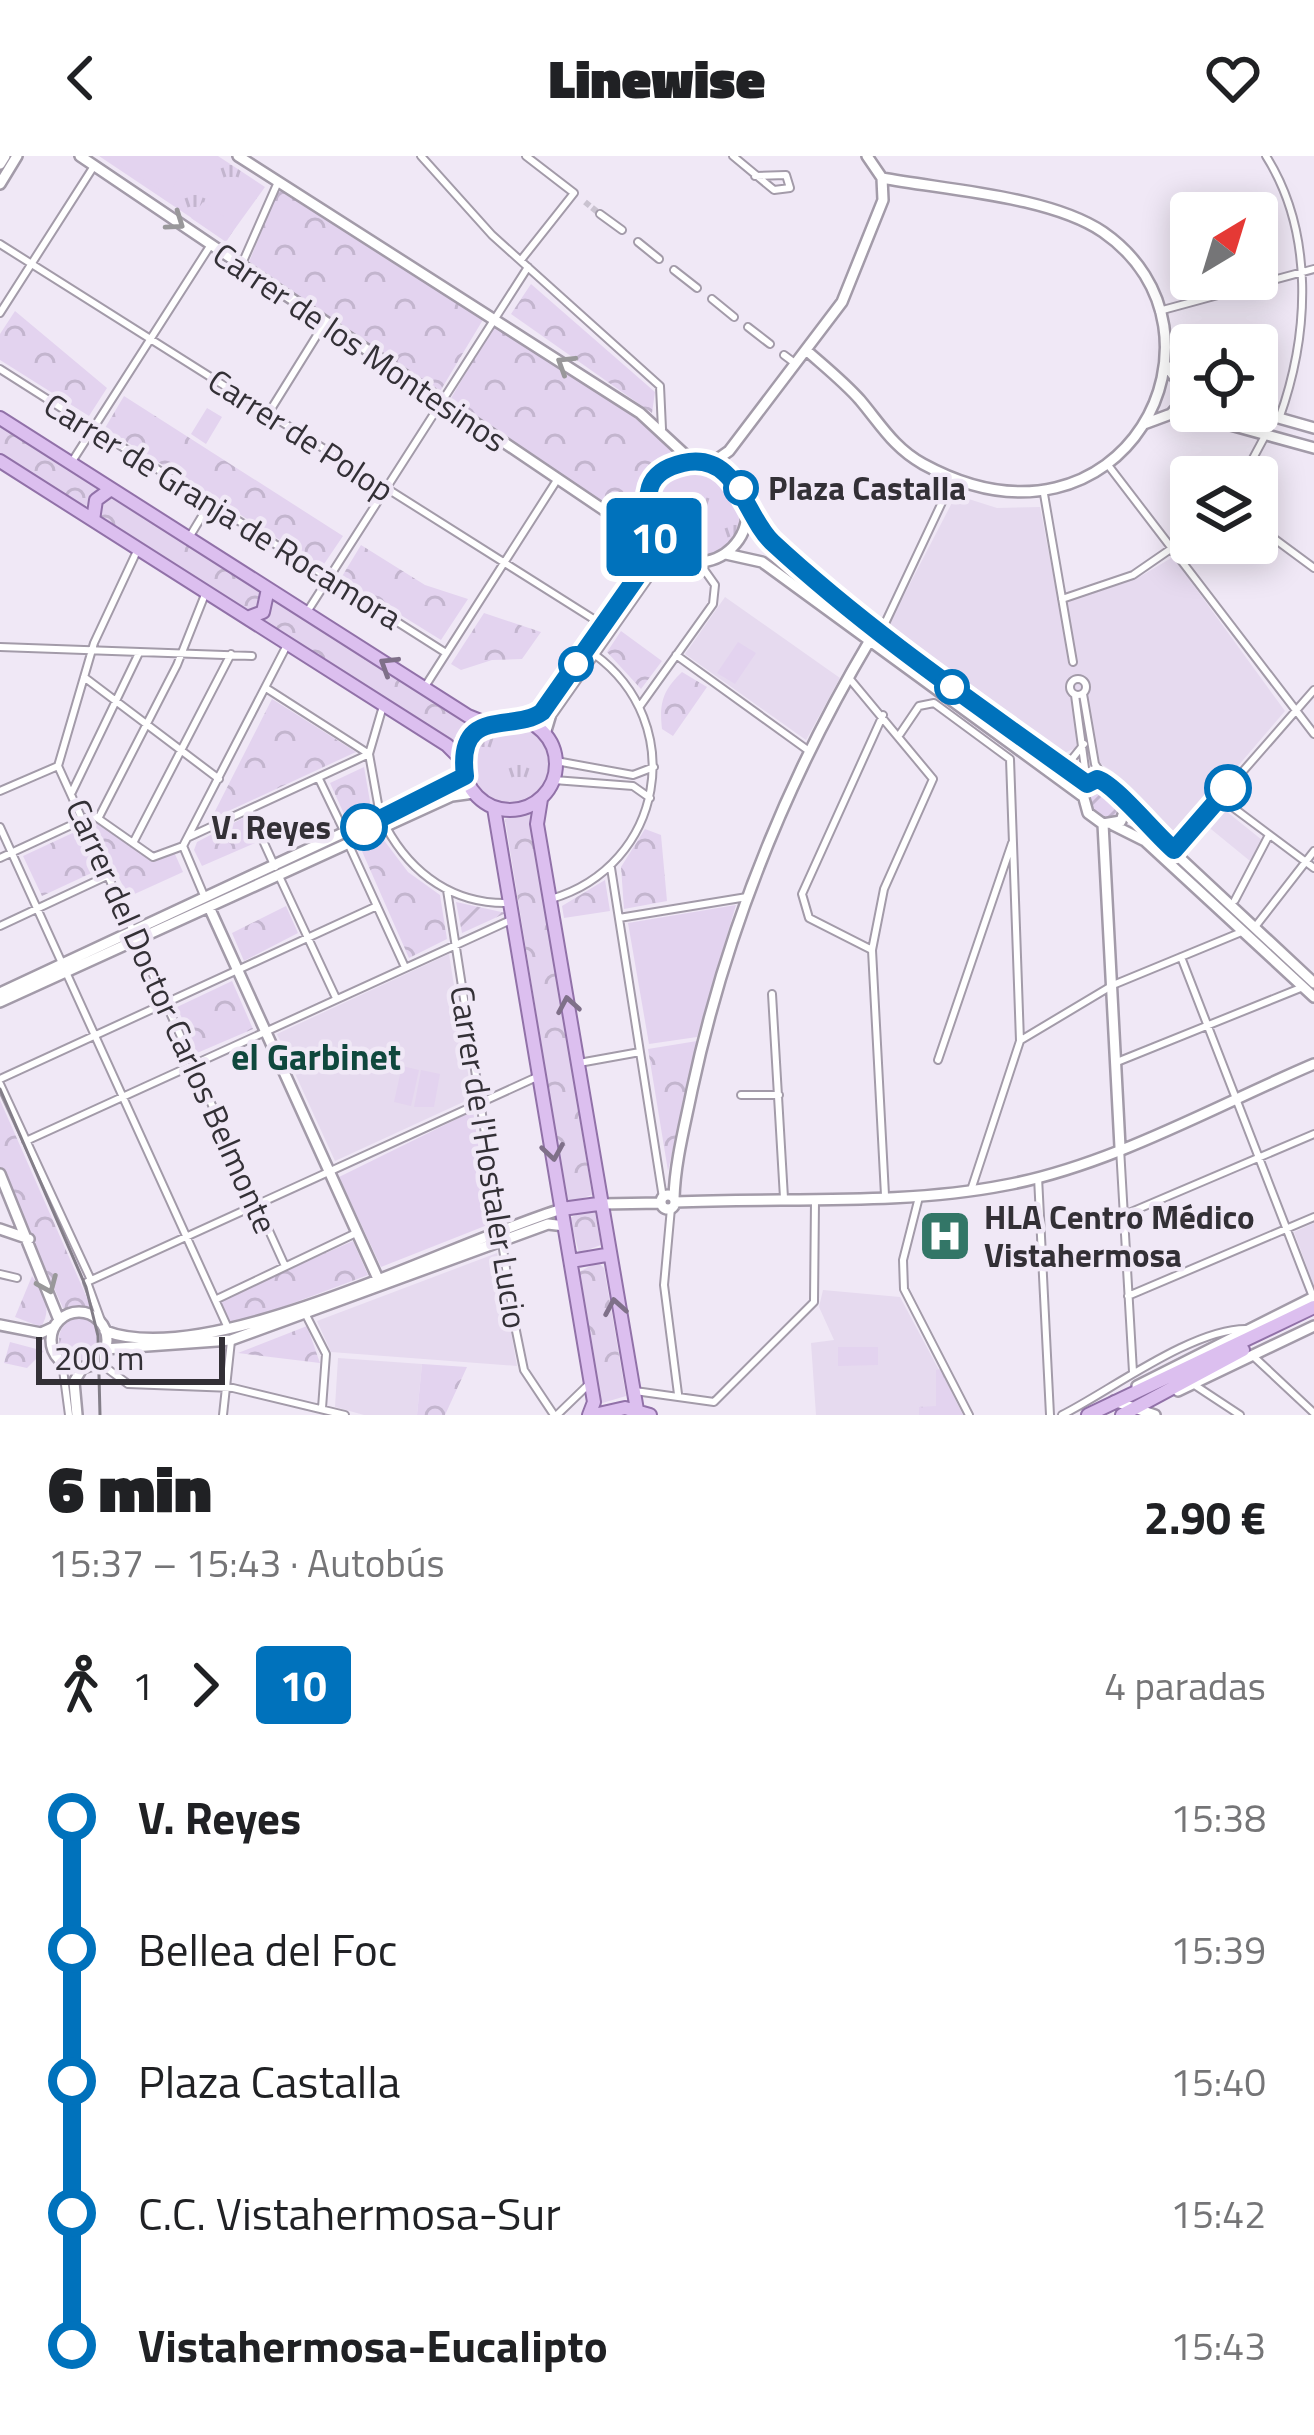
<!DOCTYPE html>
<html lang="es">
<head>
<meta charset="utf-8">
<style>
	body { margin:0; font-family:"Titillium Web",sans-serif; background:#f6f6f6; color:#202124; height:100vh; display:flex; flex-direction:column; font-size:45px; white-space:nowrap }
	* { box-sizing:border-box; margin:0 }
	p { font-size:39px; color:#757577 }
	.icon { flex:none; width:66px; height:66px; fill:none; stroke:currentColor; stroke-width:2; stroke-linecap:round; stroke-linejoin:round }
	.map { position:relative; height:1259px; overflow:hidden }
	.side { display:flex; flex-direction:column; background:#fff; flex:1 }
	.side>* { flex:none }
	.badge { padding:0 24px; border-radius:9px; font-size:42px; line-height:78px }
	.needle { width:78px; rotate:38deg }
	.controls { position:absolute; left:1170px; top:36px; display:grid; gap:24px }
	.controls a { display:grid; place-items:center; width:108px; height:108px; border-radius:12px; background:#fff; box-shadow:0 6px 30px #0003; font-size:60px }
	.scale { position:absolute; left:36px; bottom:30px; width:189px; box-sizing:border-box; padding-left:12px; border:6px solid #333036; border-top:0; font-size:33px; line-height:42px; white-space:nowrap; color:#333036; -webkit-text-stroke:9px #f0e8f6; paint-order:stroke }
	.map>.badge { position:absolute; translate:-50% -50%; box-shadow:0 0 0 6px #fff }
	.legs { display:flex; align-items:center; gap:18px; height:132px; padding:0 48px; font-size:39px }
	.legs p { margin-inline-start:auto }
	.overview { display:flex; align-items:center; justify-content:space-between; height:204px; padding:0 48px }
	h1 { font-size:66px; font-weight:800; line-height:90px }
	ul { padding:0 48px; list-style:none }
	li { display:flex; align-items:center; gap:42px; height:132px; font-size:45px }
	li i { display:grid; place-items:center; width:18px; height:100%; margin:0 15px; background:currentColor }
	li i::after { content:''; width:30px; height:30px; margin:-15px; border:9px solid; border-radius:50%; background:#fff }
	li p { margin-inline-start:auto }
	li:first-child i { background:linear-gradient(#0000 50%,currentColor 0) }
	li:last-child i { background:linear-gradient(currentColor 50%,#0000 0) }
	header { display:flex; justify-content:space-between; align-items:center; height:156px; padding:0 48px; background:#fff; font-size:54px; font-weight:800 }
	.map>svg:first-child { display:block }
</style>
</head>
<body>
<header><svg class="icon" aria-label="back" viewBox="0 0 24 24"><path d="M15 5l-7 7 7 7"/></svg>Linewise<svg class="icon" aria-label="heart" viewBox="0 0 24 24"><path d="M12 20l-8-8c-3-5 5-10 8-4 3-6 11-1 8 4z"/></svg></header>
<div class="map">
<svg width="1314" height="1259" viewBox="0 0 1314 1259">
	<defs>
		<pattern id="grass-tufts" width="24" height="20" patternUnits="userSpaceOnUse" patternTransform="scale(3)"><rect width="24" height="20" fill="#e3d3ef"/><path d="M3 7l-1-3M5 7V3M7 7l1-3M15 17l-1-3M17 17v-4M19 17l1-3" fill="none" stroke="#c3b5ce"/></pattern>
		<pattern id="park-crowns" width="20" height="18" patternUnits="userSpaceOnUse" patternTransform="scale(3)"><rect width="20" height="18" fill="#e3d3ef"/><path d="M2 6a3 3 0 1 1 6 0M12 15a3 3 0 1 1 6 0" fill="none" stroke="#c3b5ce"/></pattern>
		<pattern id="garden-furrows" width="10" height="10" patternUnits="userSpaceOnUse" patternTransform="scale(3)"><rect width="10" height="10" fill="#e3d3ef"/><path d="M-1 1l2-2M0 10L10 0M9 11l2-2" fill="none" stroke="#c3b5ce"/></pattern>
	</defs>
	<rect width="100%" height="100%" fill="#f0e8f6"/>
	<path fill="#e6daef" d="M956,339L997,352L1040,351L1059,449L1141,420L1173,401L1285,555L1178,680L1112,615L1076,592L1064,597L889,468Z
		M725,441L840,522L806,584L685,498Z
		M1221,651L1262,684L1250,705L1206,669Z
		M449,798L472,942L335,1005L277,878Z
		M1314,1067V1130L1294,1076Z
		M497,1097L517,1210L331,1196L317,1165Z
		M823,1134L900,1141L963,1259H816L811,1187L834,1184L819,1151Z
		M338,1202L422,1208L417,1259H364L335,1251Z"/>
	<path fill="url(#grass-tufts)" d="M99,0H218L265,31L226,85Z
		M653 356a44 44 0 1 1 88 0a44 44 0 1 1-88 0Z
		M471 608a39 39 0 1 1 78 0a39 39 0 1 1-78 0Z
		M59 1183a21 21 0 1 1 42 0a21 21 0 1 1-42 0Z
		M940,1213L963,1259H919V1251L936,1250V1214Z"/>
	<path fill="url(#park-crowns)" d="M279,32L484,162L439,237L249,106Z
		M531,128L655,236L652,257L511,158Z
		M15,155L107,232L89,260L0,204V178Z
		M493,170L656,275L673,298C648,314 636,331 636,361L602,350L450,244Z
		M124,240L343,380L322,411L105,272Z
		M0,268L99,332L84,353L0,300Z
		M109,341L260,433L263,442L256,455L245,456L101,364L97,359L102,345Z
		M361,389L425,429L468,443L441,484L341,422Z
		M273,443L474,570L458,592L258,464Z
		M484,457L541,476L522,503L492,504L461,514L451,508Z
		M621,475L662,505L641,533L607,496Z
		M682,516L707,531L673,580L662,573C659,547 663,534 682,516Z
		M272,543L356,596L211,663Z
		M364,611L372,657L349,669L330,627Z
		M530,656L592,1039L567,1047L505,663Z
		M89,657L154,705L174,696L183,716L128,741Z
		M245,661L255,687L202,710L194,694L197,686Z
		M645,673L661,679L667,745L624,753L621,711Z
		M79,674L98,714L42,740L23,700Z
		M383,683L408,716L440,739L447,783L409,802L361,693Z
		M605,724L610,755L564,762L562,750Z
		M286,750L298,777L244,805L232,777Z
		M232,825L253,873L197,897L177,851Z
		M697,885L668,1015L648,893Z
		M0,944L91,1151L63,1152L0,1011Z
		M589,1053L595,1057L601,1089L579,1097L570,1062Z
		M353,1085L368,1119L232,1170L220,1144Z
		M598,1106L604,1112L626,1240L599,1248L577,1117Z
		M32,1120C43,1137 53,1152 41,1171L15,1161Z
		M307,1170L320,1207L238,1197Z
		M10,1186L44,1195L27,1212L4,1207Z
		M422,1208L467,1211L445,1259H417Z"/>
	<path fill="url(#garden-furrows)" d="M1087 646a17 17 0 1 1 34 0a17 17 0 1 1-34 0Z
		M456,746L506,757L462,777Z"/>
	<path fill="#e3d3ef" d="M106,0H193L168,39Z
		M203,46L237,69L226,86L191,62Z
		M207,252L222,261L206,288L191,278Z
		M738,486L756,497L735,528L717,517Z
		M736,749L697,881L649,888L628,767Z
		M402,910L419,914L411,950L394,946Z
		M421,914L440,918L434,951H414Z
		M473,955L490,1068L381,1111L339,1021Z
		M838,1191H878V1209L838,1210Z"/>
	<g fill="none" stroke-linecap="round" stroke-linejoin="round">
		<path stroke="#cac3d0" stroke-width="6" stroke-dasharray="6 3" stroke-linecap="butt" d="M585,46L600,58"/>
		<g stroke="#a39ba9" stroke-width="10">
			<path id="street" d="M421,0L492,79L660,230L662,273
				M733,0L774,34L790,32L786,19L755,20
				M1266,0C1314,76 1310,177 1279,263
				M600,58L622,74
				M638,86L659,103
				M0,88L603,469
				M521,104L574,37L526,0
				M241,110L278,26
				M674,114L697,132
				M712,143L734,161
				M1159,155L1314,113
				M0,157L94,10
				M748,171L770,188
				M784,199L796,208
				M0,213L446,497
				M268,258L324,168
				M73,304L210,90
				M1108,309L1314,578
				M1243,321L1266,278
				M1044,338L1073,506
				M1257,370L1314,412
				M190,380L210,347
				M1062,443L1133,419L1191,379
				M307,456L528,111
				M880,478L953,323
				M0,491L252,500
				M676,499L809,595
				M84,521L219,623
				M849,522L933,623L884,733L872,794L885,1039
				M1070 531a8 8 0 1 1 16 0a8 8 0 1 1-16 0Z
				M426,529L557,324
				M1083,538L1095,608L1106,625
				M1075,539L1087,627
				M640,550L713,448L715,429L698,405
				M900,578L919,550L934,547L1010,603L1020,885L971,1034
				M1058,604L1072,603L1084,588
				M556,605L633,619L654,611
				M58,610L285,1110
				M58,610L94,487L137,395
				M319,623L346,679
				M554,624L633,630L650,642
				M0,635L58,610
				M72,636L139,497
				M1227,647L1314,712
				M249,654L275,711
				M380,659L369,598L383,550
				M99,661L177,509L206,436
				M0,671L228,1172
				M386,671C412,719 455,749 510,747
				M189,681L369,598L266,532
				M133,687L231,498
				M348,687L404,809
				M183,690L286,491
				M183,690L205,742
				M1174,694L1314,534
				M0,702L93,659L153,701L183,690
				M611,712L663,1042
				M279,720L336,842
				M447,734L515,1170L524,1214L554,1259
				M551,743C664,710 689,567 594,498
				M1235,744L1269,679
				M619,762L747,741
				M0,770L109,719
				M1255,771L1314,695
				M872,794L809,762L802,738L883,559
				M1181,801L1313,1141
				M772,838L784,1042
				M1021,884L1113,829L1244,775
				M938,904L1012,687
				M1117,906L1303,831
				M579,907L640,896
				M0,923L377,750
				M0,928L91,1124
				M741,939H779
				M26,985L513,763
				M1120,992L1133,1216
				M1038,1021L1050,1259
				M919,1041L903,1104L904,1133L969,1259
				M671,1052L664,1129L678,1238
				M1124,1059L1314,978
				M0,1118L17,1122
				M1128,1140L1314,1061
				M217,1143L356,1077
				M306,1159L326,1198L322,1252
				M103,1170L87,1126L539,920
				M1252,1199L1314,1257
				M97,1205L128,1228L233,1232L345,1259
				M62,1206L69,1259
				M1193,1228L1240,1259
				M635,1235L714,1246L814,1146L815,1045
				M223,1259L231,1185
				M557,1259L588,1229
				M1062,1259C1110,1235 1193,1172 1247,1173"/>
		</g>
		<g stroke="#a39ba9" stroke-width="14">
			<path id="secondary" d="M80,0L604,354L648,368
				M238,0L640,257L694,307
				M0,8L5,0
				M0,28L17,0
				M806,194C824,210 844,226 860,244C881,269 894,292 923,308C1123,417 1247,176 1103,76C1050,40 946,34 882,22
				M1176,254L1314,292
				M1254,255L1314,272
				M1144,268L1171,258L1180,248V228L1165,208
				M647 356a50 50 0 1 1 100 0a50 50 0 1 1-100 0Z
				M709,309L729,295L842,146L883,44L882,22L867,0
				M748,357L778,391L880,478L1087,628
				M726,398L762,406L1081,639
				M527,566L548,548L653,397L655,382
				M545,578L551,558L652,414L661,403L677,399
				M1126,650L1121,665L1103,668L1088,657L1082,635L1093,624L1113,628L1134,659L1314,827
				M1103,668L1120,991
				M1113,669L1145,685L1314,841
				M209,751L379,1125
				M0,837L465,620
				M0,846L452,640L474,637
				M0,1018L59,1164
				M661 1046a7 7 0 1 1 14 0a7 7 0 1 1-14 0Z
				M674,1042C675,1006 685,969 692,934C726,775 787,624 870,484
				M675,1046C784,1041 899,1050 1006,1029C1112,1009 1215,950 1314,908
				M601,1048L661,1047
				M0,1073L29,1083
				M51 1184a28 28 0 1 1 56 0a28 28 0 1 1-56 0Z
				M0,1169L41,1177L54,1171
				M105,1175C210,1215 452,1086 562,1053
				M105,1193L231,1184L548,1068L565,1070
				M1137,1230L1314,1141
				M1178,1235L1314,1170
				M1114,1245L1155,1259
				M77,1259L74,1226L83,1211"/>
		</g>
		<g stroke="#9171a8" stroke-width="16">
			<path id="primary" d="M0,262L468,560L488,568
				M0,305L447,589L464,606
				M93,364L96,344L111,333
				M247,462L263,456L268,433
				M464 608a46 46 0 1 1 92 0a46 46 0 1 1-92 0Z
				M541,643L537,668L637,1254
				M494,652L594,1246L589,1259
				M562,1053L598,1048
				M571,1105L606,1099
				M594,1259L625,1252L650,1259
				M1088,1259L1314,1151
				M1122,1259L1243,1194"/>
		</g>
		<use href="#street" stroke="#fff" stroke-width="6"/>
		<use href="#secondary" stroke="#fff" stroke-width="9"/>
		<use href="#primary" stroke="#dcbfef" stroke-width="12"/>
		<path stroke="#837e88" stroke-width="3" d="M0,933L86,1131L98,1180L100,1259"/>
	</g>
	<defs><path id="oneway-chevron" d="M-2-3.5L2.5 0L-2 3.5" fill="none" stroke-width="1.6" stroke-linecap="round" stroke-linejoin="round" transform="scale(3)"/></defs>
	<g stroke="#99989a">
		<use href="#oneway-chevron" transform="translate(176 66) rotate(35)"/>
		<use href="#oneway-chevron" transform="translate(565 208) rotate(-148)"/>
		<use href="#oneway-chevron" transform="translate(48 1129) rotate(67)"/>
	</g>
	<g stroke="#7f7089">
		<use href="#oneway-chevron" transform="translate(388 509) rotate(-148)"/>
		<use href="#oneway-chevron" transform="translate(568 849) rotate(-100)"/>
		<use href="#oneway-chevron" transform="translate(553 996) rotate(81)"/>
		<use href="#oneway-chevron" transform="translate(615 1151) rotate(-100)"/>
	</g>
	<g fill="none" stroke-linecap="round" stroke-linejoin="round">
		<g stroke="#fff" stroke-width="27">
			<path id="line-1" d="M364,671L465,620C456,549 513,577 542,556L653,398C657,365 626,320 683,307C737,295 744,359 772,386C869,476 980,551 1087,628L1097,623C1114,627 1155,678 1174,694L1228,632"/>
		</g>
		<use href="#line-1" stroke="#0072bc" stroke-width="18"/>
	</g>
	<defs>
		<g id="hospital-square" transform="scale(2.7)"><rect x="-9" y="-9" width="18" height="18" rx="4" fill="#337667" stroke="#f0e8f6"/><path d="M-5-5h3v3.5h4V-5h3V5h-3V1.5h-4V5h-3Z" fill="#fff"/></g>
	</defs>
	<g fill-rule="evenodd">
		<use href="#hospital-square" x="945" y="1080"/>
	</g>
	<g fill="#fff" stroke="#0072bc" stroke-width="6">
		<circle cx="741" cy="332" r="15"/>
		<circle cx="576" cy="508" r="15"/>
		<circle cx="952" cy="531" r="15"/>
		<circle cx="1228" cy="632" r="21"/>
		<circle cx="364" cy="671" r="21"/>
	</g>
	<g text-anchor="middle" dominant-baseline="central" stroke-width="9" stroke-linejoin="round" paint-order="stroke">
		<g font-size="33" fill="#333036" stroke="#f0e8f6">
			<text transform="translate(360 191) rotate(34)">Carrer de los Montesinos</text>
			<text transform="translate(301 279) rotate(33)">Carrer de Polop</text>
			<text transform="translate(223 355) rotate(32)">Carrer de Granja de Rocamora</text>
			<text transform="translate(172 860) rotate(66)">Carrer del Doctor Carlos Belmonte</text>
			<text transform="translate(489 1001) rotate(81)">Carrer de l'Hostaler Lucio</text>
		</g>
		<g font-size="33" font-weight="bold" fill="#333036" stroke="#f0e8f6" text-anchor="start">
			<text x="768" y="332">Plaza Castalla</text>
			<text x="331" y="671" text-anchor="end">V. Reyes</text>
		</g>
		<g font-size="33" font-weight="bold" fill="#333036" stroke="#f0e8f6" text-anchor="start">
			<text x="984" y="1061">HLA Centro Médico<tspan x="984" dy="38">Vistahermosa</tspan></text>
		</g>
		<g font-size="36" font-weight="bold" fill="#0f483d" stroke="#f0e8f6">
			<text x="316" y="900">el Garbinet</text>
		</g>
	</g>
</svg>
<div class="controls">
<a><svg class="needle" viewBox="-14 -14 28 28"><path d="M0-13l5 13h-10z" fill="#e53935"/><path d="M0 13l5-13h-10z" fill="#757577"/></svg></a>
<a><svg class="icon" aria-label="locate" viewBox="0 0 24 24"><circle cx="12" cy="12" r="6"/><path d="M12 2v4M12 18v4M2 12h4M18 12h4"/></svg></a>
<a><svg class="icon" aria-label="layers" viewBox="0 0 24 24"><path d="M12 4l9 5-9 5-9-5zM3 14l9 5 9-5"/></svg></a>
</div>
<div class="scale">200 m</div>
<b class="badge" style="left:654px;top:381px;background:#0072bc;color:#fff">10</b>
</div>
<section class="side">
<div class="overview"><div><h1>6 min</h1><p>15:37 – 15:43 · Autobús</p></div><b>2.90 €</b></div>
<div class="legs"><svg class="icon" aria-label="walk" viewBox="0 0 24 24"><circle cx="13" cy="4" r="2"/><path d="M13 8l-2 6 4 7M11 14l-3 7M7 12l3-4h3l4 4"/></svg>1<svg class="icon" aria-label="forward" viewBox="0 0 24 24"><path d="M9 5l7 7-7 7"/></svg><b class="badge" style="background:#0072bc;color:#fff">10</b><p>4 paradas</p></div>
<ul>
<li><i style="color:#0072bc"></i><b>V. Reyes</b><p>15:38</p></li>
<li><i style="color:#0072bc"></i><span>Bellea del Foc</span><p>15:39</p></li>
<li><i style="color:#0072bc"></i><span>Plaza Castalla</span><p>15:40</p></li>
<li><i style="color:#0072bc"></i><span>C.C. Vistahermosa-Sur</span><p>15:42</p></li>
<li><i style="color:#0072bc"></i><b>Vistahermosa-Eucalipto</b><p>15:43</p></li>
</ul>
</section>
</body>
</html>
